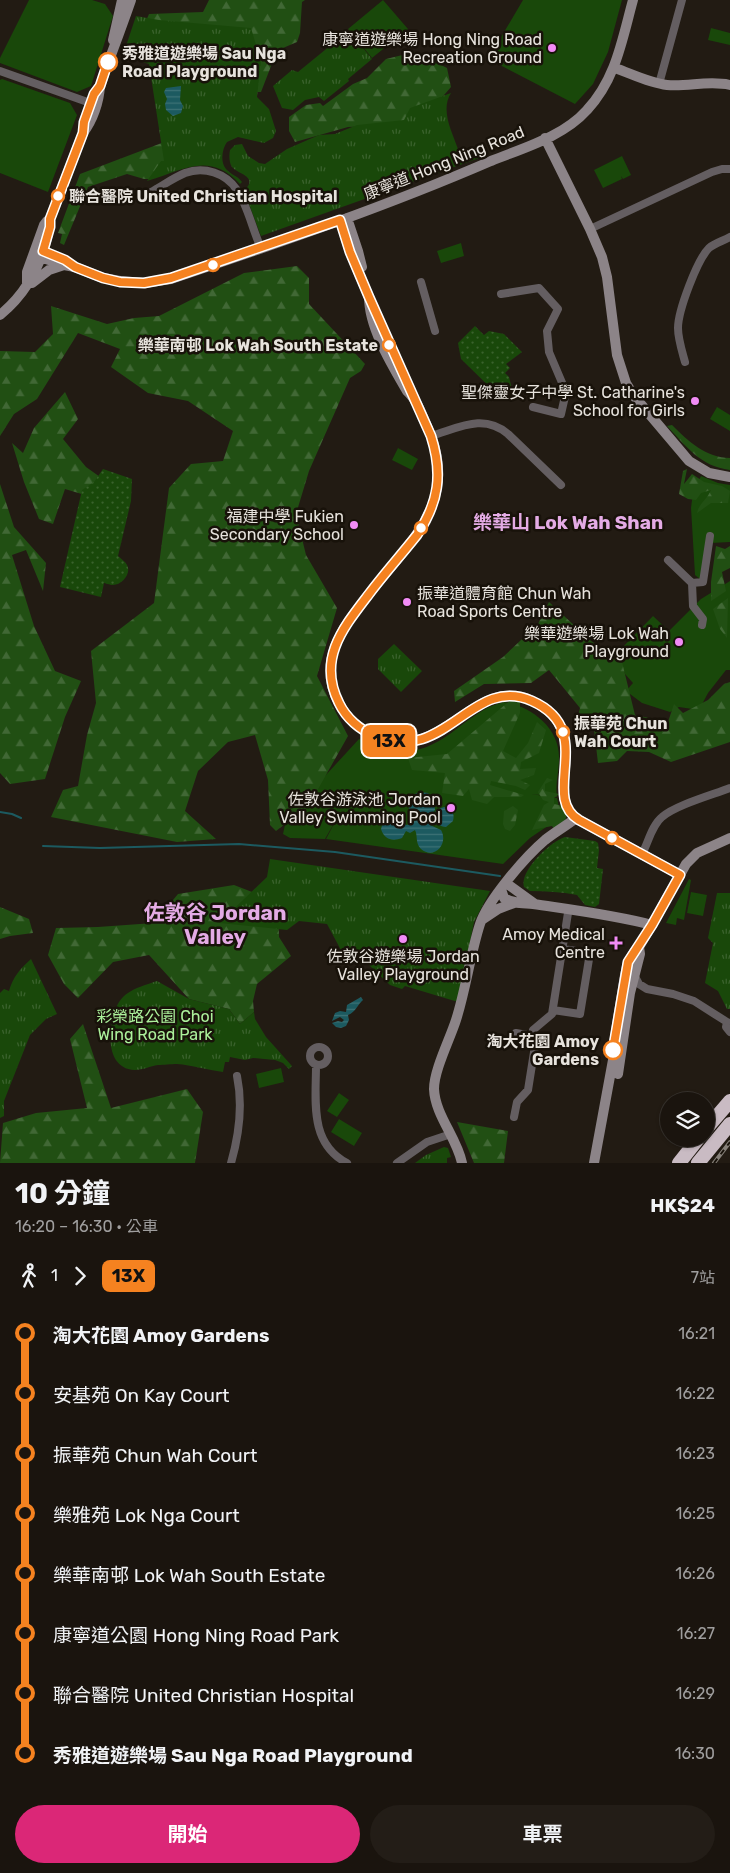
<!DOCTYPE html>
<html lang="zh-TW">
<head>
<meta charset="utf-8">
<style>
	body { margin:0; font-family:Rubik,"Noto Sans TC",sans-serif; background:#231d17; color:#f1f3f6; height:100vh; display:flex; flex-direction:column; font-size:19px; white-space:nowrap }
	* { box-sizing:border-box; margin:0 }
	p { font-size:16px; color:#9f9e9e }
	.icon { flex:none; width:28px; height:28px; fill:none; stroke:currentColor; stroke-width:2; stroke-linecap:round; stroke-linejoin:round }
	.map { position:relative; height:1163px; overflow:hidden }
	.drawer { display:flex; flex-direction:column; background:#1a140e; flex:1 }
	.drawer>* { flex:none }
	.badge { padding:0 10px; border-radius:8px; font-size:18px; line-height:32px }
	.tools { position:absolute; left:660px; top:1092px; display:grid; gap:10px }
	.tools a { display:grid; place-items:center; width:55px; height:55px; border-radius:50%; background:#1a140e; box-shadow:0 1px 4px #0004,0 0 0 1px #38332e; font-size:25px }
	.map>.badge { position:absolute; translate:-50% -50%; box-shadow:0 0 0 2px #fff }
	.legs { display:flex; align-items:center; gap:8px; height:55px; padding:0 15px; font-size:16px }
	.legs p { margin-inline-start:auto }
	.summary { display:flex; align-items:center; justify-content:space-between; height:85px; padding:0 15px }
	h1 { font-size:28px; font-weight:700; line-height:38px }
	.action { display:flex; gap:10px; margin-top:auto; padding:10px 15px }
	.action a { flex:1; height:58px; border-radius:30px; background:#db2777; color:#fff; font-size:20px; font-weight:700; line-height:58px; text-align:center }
	.action a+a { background:#231d17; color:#f1f3f6 }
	ul { padding:0 15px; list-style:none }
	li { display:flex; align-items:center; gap:18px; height:60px; font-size:19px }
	li i { display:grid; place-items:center; width:8px; height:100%; margin:0 6px; background:currentColor }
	li i::after { content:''; width:12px; height:12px; margin:-6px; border:4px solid; border-radius:50%; background:#1a140e }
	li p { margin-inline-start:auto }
	li:first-child i { background:linear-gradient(#0000 50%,currentColor 0) }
	li:last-child i { background:linear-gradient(currentColor 50%,#0000 0) }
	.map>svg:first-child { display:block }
</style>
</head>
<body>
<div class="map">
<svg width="730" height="1163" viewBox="0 0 730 1163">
	<defs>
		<pattern id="forest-firs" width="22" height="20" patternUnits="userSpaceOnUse" patternTransform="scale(1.25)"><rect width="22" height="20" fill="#214f13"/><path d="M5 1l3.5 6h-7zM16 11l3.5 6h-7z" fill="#416835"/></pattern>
		<pattern id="park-tufts" width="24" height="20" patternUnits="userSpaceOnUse" patternTransform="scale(1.25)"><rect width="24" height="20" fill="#19480a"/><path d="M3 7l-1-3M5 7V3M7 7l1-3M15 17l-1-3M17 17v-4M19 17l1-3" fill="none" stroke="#3a622d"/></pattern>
		<pattern id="garden-dots" width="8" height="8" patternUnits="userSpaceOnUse" patternTransform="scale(1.25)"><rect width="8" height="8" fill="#19480a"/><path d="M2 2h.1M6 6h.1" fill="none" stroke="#3a622d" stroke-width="1.8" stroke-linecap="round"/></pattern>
		<pattern id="water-rules" width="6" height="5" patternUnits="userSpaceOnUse" patternTransform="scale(1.25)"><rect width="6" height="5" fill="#1c5a60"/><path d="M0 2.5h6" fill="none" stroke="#3d7276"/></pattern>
	</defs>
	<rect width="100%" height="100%" fill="#221b13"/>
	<path fill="#19480a" d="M29,0H92L105,4L113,16L91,86L77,92L0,63V58Z
		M383,0L408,29L372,58L348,29Z
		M523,0H622L608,52L593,84L575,104L498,64L494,55L497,44Z
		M711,28L730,33V45L708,40Z
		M2,79L70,103L77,115L48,192L0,173V80Z
		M622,156L631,175L623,179L621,176L622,179L603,188L594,170Z
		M461,243L464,256L441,263L437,251Z
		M717,407L730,415V431L710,419Z
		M398,448L418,459L412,470L392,460Z
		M701,476L718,483L730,485V542L711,543L701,580L695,575L691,508L693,492Z
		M730,581V670H726L708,693L699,710L679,707L670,712L642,703L626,691L633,683L625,674L617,653L653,616L669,631L701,599Z
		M504,702C531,706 560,728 559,758C559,772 555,784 557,797L531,794L557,798L561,817L530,838L503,864L326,839L337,818L325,839L290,838L283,834L289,806L313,789L359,739C408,757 422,756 463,724C477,714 487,706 504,702Z
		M689,879L691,880L684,920L677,918L676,925L666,923Z
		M691,892L707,895L703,916L687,913Z
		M281,1068L284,1082L259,1088L256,1074Z
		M339,1093L349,1100L337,1117L327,1111Z
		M339,1119L362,1133L354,1146L331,1132Z"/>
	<path fill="url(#forest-firs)" d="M209,0H305L302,2L300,33L297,42L283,48L273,61L261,92H254L146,21L149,14L203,12Z
		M415,52L447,68L451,87L438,102L396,125L348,127L295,142L289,131V117L306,105L320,103L323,106L353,84L367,78L386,59Z
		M167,141L170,166L151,179H144L127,174L88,187L64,245L60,243L62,234L58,233L80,174Z
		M297,266L309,278V304L365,364L361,371L350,378L309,471L296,514L306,555L337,608L317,676L348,736L309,805L276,831L270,825L268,780L255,735L228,742L198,771L185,811L216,839L177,842L51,817L63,790L78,786L87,735L96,703L91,651L154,603L169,488L191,464L223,461L233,431L188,401L148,393L111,367L120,349L78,333L37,399L14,414L0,436V351L35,352L53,334L51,306L107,324L134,318L159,316L244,273Z
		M65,392L78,419L63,439L86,467L117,489L115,504L65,489L53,524L39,519L24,482L12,443L23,453L34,428Z
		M672,425C688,441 706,458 730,458V470C700,466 687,447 667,426Z
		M687,469L684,484L692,474L704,482L722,486L730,491L728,503H711L697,513C700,502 707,500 711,490L701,493L696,500L688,499L679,494L683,471Z
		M0,484L14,527L46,563L43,591L26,550L12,555L34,626L55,671L81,681L65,717L45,779L10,784L0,773Z
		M716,546L725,549L730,546V568L722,572L726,591L711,601V582Z
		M728,598L727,638L720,629L713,609Z
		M549,602L591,641L622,662L635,715L668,722L674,704L683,713L708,700L724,684L730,682V742L671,762L649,752L627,751L617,761L598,763L594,729L574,732L580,708L549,670L531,683L484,684L455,702L454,691L503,657L538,624Z
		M513,698L520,700V713L503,751L516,758L528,743L537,722L546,730L539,753L521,762L520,769L536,768L534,775L520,780L530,785L525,790L516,786L491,781L490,785L524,795L521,797H494L487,804L472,800L469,789L463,796L442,793L445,773L412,770L408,758L447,754Z
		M547,778L553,780L545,784V791L559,794L554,798V804L567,807L566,818L557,833L552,826L532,830L544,805L549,802L543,800L538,792Z
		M513,806L518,810L515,825L510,831L505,829L503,824L504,811Z
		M234,885L278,902L279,937L291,956L257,984L253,1001L254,1012L240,1024L229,1009L189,999L149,955L113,962L78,998L64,984L48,955L56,928L98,927L154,923L178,894Z
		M0,907L29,919L33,933L10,936L0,939Z
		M83,1024L111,1108L187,1089L203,1112L195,1163H0L3,1123L36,1113L87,1108L70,1039Z
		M457,1122L508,1131L504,1163H474Z"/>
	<path fill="url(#park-tufts)" d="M136,16L159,20L251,28L261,61L257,97L269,109L276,131L273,138L264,143L238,137L227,142C222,149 220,162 226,169C231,175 237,175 242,182L240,184C209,151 184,170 147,181L161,161H164L149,64L123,55Z
		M347,32H350L372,59L348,79L349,81L324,101L319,97L305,100L293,110L282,108L273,86L292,70L298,72Z
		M451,93C440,110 452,132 458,149L472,157H482L261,236L244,191C259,176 239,175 232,167C229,163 229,155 230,150L235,145L242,144L248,156L259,163L265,164L287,149L319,135L335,134L357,125L404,120L410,108Z
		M394,644L422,671L401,692L378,669V659Z
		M270,859L490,891L474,922L458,1002L405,986L402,989L390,985L351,948L342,952L327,924L299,921L287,930L219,923L267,877Z
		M717,893H730V1009H727L718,991L705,983L713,943L708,938Z
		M31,959L57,1014L46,1019L30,1035L4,1101V1116L0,1118V993L4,989L9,991C13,977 20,969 31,959Z
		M157,981L189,999L229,1009L240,1024L254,1012L255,1019L266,1037L292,1066L289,1069L283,1063L275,1060L253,1058L245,1060L230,1057L229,1062H225L223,1072C207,1070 192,1065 177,1064C171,1064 163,1065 158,1065C150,1066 143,1070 135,1070C110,1069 108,1041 112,1022C118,992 131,990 157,981Z
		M444,1147L448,1148L451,1157L447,1158V1163H415L426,1155Z"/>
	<path fill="url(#garden-dots)" d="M475,326L484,335L489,331L504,334L522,352L506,364L510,368L505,373L509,377L512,389L502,399L461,359L458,343Z
		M103,469L132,479L131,501L118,556C121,559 125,561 127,565C132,574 121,586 112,585C111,585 104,583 104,583L101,597L60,587L82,490L94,482Z
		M565,837L595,841L598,843L599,850L597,868L603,869L599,904L595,907L585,905L577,895C561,892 546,891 530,891L524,887C519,871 551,841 565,837Z"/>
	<path fill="url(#water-rules)" d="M181,86L180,100L183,106L181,113L173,116L166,110L165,104L167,99L164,92L166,88Z
		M420,792L428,793L434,801L435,810L428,818L434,817L436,810L444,807C452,808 455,813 453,821L446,827C440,827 437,822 430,822V825L441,830C449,844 434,860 421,849C415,843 418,836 415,830L410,833L406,831L402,838C392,842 384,839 381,829L384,819L391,815L400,816L406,825L412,824L415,820C409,809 401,798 420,792Z
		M361,997L363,1000C357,1005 356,1012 348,1015L349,1020L346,1026L341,1028L336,1027L332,1023L338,1021L342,1022L344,1020L340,1017L332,1021L335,1013L340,1011L346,1012L347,1005Z"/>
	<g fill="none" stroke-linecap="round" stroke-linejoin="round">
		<path stroke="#1c5a60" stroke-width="2" d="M0,812L12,814L21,818
			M43,846L100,848L239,844L335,852L500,876"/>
		<path stroke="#645e61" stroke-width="8" d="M0,71L96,105
			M659,84L682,0
			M151,192C162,186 173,178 185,173C204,166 226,173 237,190C247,204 253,231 261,248
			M590,229L712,172L722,169H730
			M421,282L435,331
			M501,294L539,288L558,309L547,331L549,352L566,392L561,414L533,407
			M685,362C682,351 678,339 678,328C678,311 697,260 709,248C715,243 723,241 730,237
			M431,436C459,428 483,413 508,434L561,485
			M668,560L692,583L693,606L703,619L702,625
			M692,583L703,582L710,536
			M642,854C648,843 652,825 662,817C676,805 712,795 730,788
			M634,975L639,984L647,989L673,994L694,1001L727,1022
			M553,1010L580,1014L590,953L563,949
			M727,1022L726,1027L730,1032
			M516,1033L532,1036L533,1030L552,1014L568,913
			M310 1056a9 9 0 1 1 18 0a9 9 0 1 1-18 0Z
			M316,1065C316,1101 309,1143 347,1163
			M514,1117L517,1102L528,1090L535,1046L532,1036
			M231,1163C239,1135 243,1105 237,1076
			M397,1163L427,1142L451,1134"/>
		<path stroke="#8c8488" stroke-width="10" d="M113,40L122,0
			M615,68C632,74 649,83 667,85C688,87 709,80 730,85
			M96,91L100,86C110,57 121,29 131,0
			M545,138L590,229L602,257L607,277L617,355L626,383L634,396L689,461L709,473L730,477
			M347,218L358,251L362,267
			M340,220L350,252L371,302
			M34,255L64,265L75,267L103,278L120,281L144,283L171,279C279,243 387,206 491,161C523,148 563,137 587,110C616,79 622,40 633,0
			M27,283V272L44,225L47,221
			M32,283L49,270L64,265
			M369,297C369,328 392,365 407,391C418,401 423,417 429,431C456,494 420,532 382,578C370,592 360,606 349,620C334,642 325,667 334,692C340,709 352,724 367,732C443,775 474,665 538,704C595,738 540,796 579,820L680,875
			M0,315C23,296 36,274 45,246C47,237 50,229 50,219L83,133C93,120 99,102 100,86
			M506,883L535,904
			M501,889L504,898C513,904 523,903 533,904C573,910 614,915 652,925
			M483,919L498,909L514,903
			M618,1074L630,993L640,954L639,947
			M462,1163C457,1138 435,1115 434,1089C434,1070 450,1039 456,1020C466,989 470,955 480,924C488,900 525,857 545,840C555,832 566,826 576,818
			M594,1163L613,1060V1050L625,975L628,962L634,952L639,947L652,925L686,864L697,853L730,838"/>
		<path stroke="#c9bbc3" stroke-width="14" d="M706,1129L730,1101
			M679,1163L698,1139
			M698,1163L730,1124"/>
		<g stroke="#868079" stroke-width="4">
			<path id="rail" d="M714,1163L730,1142"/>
		</g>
		<use href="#rail" stroke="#18120a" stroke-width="2" stroke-dasharray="5.5" stroke-linecap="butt"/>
	</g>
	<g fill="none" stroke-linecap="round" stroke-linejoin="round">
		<g stroke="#fff" stroke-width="11">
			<path id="line-1" d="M108,62L100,86L94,94L84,122L83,133L50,219V227L43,251L65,260L75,267L103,278L120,282L144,283L171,278L340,220L350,252L369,297L431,436C443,474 439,502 417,535C401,555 384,574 369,594C343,628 317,659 339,703C346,718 360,730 375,736C446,766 471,674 532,701C598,730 539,796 579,820L680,875L652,925L628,962L613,1050"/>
		</g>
		<use href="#line-1" stroke="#f58220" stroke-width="8"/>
	</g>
	<g fill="#f18bf5" stroke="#18120a" stroke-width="2">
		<circle cx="552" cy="48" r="5"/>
		<circle cx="695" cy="401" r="5"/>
		<circle cx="354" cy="525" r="5"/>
		<circle cx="407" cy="602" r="5"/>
		<circle cx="679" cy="642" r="5"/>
		<circle cx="451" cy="808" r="5"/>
		<circle cx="403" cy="939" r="5"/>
		<path d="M613.5 935.5h5v5h5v5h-5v5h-5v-5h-5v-5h5z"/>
	</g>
	<g fill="#fff" stroke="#f58220" stroke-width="2.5">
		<circle cx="108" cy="62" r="9"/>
		<circle cx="58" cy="196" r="6"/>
		<circle cx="213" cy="265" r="6"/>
		<circle cx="389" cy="345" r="6"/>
		<circle cx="421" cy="528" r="6"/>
		<circle cx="563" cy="732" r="6"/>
		<circle cx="612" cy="838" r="6"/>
		<circle cx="613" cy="1050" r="9"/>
	</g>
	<g text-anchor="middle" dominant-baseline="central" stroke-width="5" stroke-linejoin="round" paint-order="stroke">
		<g font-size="16" fill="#e7e3dd" stroke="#18120a" text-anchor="end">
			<text x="542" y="39">康寧道遊樂場 Hong Ning Road<tspan x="542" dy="18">Recreation Ground</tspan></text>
			<text x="685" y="392">聖傑靈女子中學 St. Catharine's<tspan x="685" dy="18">School for Girls</tspan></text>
			<text x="344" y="516">福建中學 Fukien<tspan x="344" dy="18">Secondary School</tspan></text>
			<text x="417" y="593" text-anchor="start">振華道體育館 Chun Wah<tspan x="417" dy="18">Road Sports Centre</tspan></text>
			<text x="669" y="633">樂華遊樂場 Lok Wah<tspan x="669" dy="18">Playground</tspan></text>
			<text x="441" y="799">佐敦谷游泳池 Jordan<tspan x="441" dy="18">Valley Swimming Pool</tspan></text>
			<text x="605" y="934">Amoy Medical<tspan x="605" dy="18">Centre</tspan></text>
			<text x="403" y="956" text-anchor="middle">佐敦谷遊樂場 Jordan<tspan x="403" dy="18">Valley Playground</tspan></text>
		</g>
		<g font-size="16" font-weight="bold" fill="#e7e3dd" stroke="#18120a" text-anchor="start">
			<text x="122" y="53">秀雅道遊樂場 Sau Nga<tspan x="122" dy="18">Road Playground</tspan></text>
			<text x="69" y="196">聯合醫院 United Christian Hospital</text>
			<text x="378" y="345" text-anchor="end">樂華南邨 Lok Wah South Estate</text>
			<text x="574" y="723">振華苑 Chun<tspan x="574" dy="18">Wah Court</tspan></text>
			<text x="599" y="1041" text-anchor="end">淘大花園 Amoy<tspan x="599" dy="18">Gardens</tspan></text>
		</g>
		<g font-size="16" fill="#e7e3dd" stroke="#18120a">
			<text transform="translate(444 163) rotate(-22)">康寧道 Hong Ning Road</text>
		</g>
		<g font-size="16" fill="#acf19b" stroke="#18120a">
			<text x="155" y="1016">彩榮路公園 Choi<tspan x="155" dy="18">Wing Road Park</tspan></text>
		</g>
		<g font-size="19" font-weight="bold" fill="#e4abe5" stroke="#18120a">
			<text x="568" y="522">樂華山 Lok Wah Shan</text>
		</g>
		<g font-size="21" font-weight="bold" fill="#e4abe5" stroke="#18120a">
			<text x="215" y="912">佐敦谷 Jordan<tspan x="215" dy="24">Valley</tspan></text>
		</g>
	</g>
</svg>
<div class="tools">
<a><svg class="icon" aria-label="layers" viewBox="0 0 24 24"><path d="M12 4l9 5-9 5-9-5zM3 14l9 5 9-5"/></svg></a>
</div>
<b class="badge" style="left:389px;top:741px;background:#f58220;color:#111">13X</b>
</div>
<section class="drawer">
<div class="summary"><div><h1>10 分鐘</h1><p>16:20 – 16:30 · 公車</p></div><b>HK$24</b></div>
<div class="legs"><svg class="icon" aria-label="walk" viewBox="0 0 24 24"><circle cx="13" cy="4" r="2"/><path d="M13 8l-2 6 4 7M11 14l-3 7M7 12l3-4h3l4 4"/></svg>1<svg class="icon" aria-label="forward" viewBox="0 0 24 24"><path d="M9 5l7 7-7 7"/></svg><b class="badge" style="background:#f58220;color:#111">13X</b><p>7站</p></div>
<ul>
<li><i style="color:#f58220"></i><b>淘大花園 Amoy Gardens</b><p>16:21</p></li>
<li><i style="color:#f58220"></i><span>安基苑 On Kay Court</span><p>16:22</p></li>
<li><i style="color:#f58220"></i><span>振華苑 Chun Wah Court</span><p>16:23</p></li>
<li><i style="color:#f58220"></i><span>樂雅苑 Lok Nga Court</span><p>16:25</p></li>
<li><i style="color:#f58220"></i><span>樂華南邨 Lok Wah South Estate</span><p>16:26</p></li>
<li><i style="color:#f58220"></i><span>康寧道公園 Hong Ning Road Park</span><p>16:27</p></li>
<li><i style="color:#f58220"></i><span>聯合醫院 United Christian Hospital</span><p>16:29</p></li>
<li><i style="color:#f58220"></i><b>秀雅道遊樂場 Sau Nga Road Playground</b><p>16:30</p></li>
</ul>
<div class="action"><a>開始</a><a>車票</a></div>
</section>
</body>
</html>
